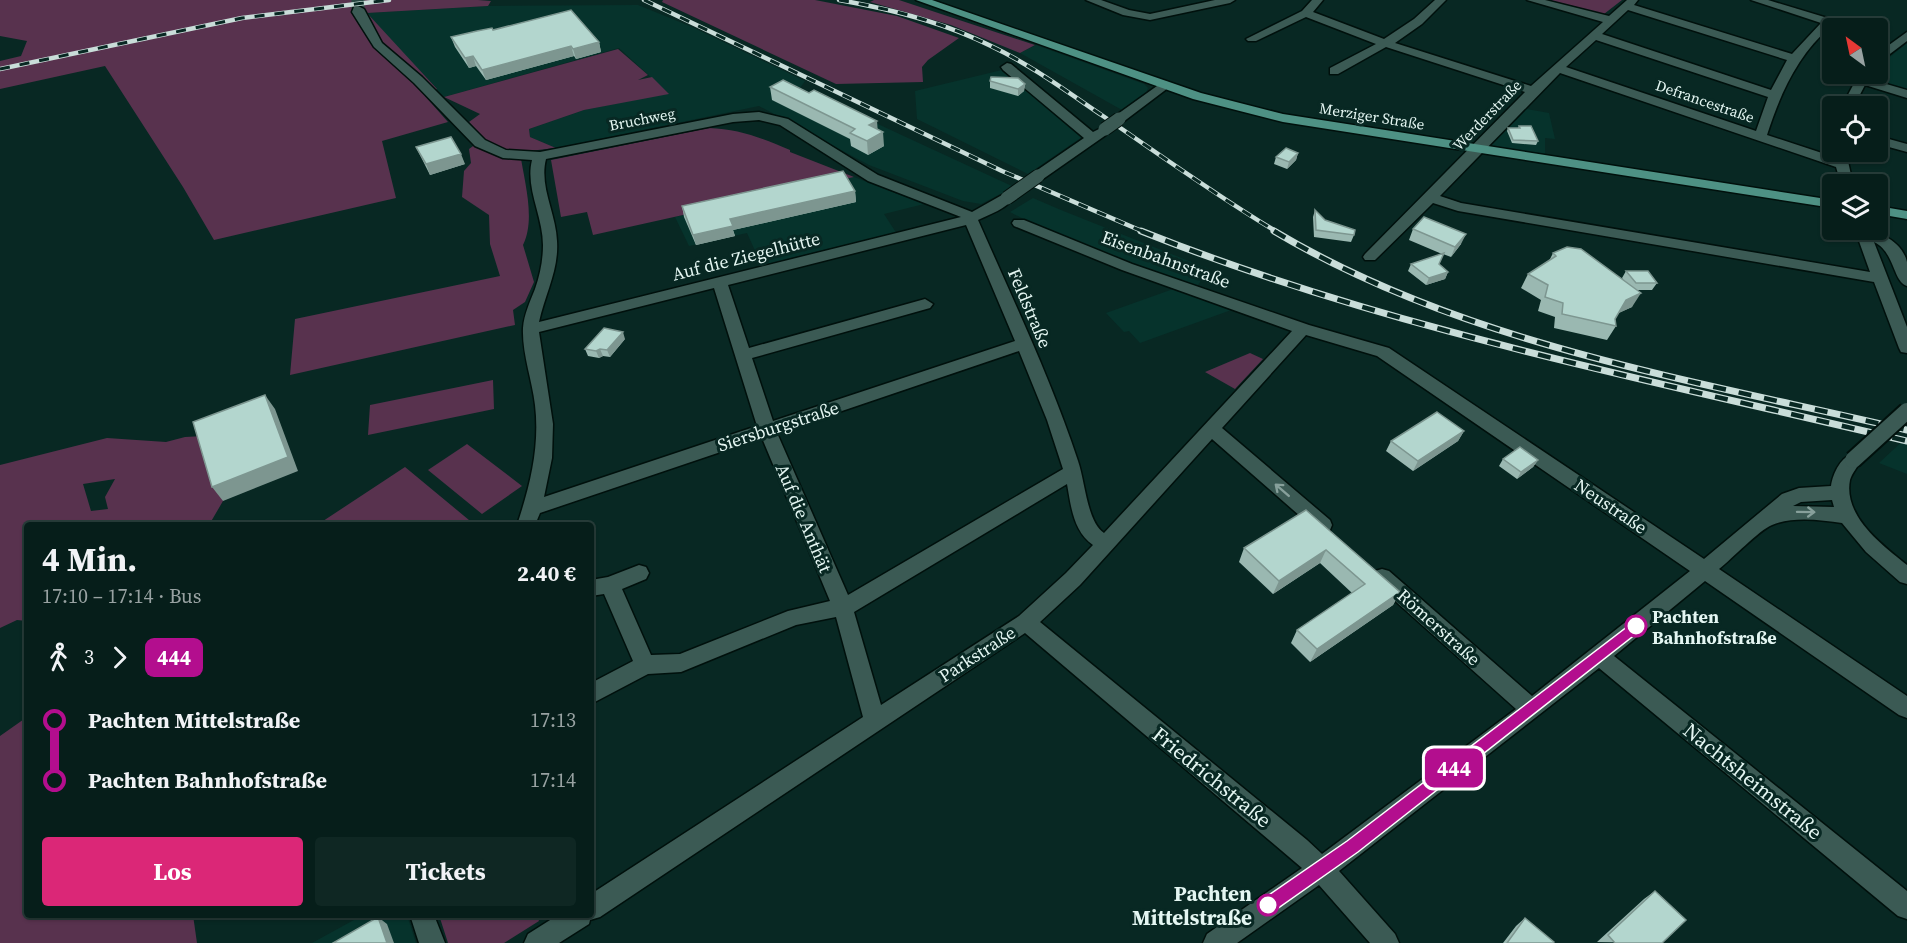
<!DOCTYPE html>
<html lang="de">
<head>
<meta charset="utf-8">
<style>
	body { margin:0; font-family:"Source Serif 4",serif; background:#0f2723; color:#f1f3f6; height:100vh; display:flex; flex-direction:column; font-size:22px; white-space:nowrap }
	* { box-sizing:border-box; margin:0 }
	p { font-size:20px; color:#98a2a2 }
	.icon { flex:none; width:33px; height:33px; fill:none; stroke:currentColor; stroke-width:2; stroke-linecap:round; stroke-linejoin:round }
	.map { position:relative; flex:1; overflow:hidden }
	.sheet { position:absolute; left:24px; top:522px; width:570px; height:396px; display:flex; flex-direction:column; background:#061e1a; border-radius:6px; box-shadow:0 2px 4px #0004,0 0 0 2px #273c39 }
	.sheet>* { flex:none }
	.badge { padding:0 12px; border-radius:9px; font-size:21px; line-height:39px }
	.needle { width:39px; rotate:327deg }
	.controls { position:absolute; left:1822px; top:18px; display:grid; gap:12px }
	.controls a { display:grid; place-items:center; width:66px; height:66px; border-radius:6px; background:#061e1a; box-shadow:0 2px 4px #0004,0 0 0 2px #273c39; font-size:30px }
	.map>.badge { position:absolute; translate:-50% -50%; box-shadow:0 0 0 3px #fff }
	.legs { display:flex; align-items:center; gap:9px; height:66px; padding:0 18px; font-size:20px }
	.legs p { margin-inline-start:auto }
	.summary { display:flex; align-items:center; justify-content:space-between; height:102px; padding:0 18px }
	h1 { font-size:33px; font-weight:700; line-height:45px }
	.button { display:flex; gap:12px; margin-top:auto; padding:12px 18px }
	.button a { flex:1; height:69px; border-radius:6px; background:#db2777; color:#fff; font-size:24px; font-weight:700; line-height:69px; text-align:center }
	.button a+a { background:#0f2723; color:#f1f3f6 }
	ul { padding:0 18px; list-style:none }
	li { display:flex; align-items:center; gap:21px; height:60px; font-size:22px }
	li i { display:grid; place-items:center; width:9px; height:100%; margin:0 8px; background:currentColor }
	li i::after { content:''; width:15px; height:15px; margin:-8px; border:4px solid; border-radius:50%; background:#061e1a }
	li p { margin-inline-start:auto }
	li:first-child i { background:linear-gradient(#0000 50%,currentColor 0) }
	li:last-child i { background:linear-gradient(currentColor 50%,#0000 0) }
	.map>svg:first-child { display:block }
</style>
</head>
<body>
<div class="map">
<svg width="1907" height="943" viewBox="0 0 1907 943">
	<rect width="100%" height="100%" fill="#082823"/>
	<path fill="#06332c" d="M638,5L692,27L805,81L800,88L1014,187L981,204L963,201L869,165L759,106L556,148L530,137L529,129L584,110L668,93L619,48L444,97L366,13L488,6Z
		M1907,43V92L1868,80L1873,74H1878L1880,65Z
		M1036,45L1144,84L1148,88L1146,93L1122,110L1020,53Z
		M1006,69L1082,137L1028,174L917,119L915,91Z
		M1521,108L1549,113L1555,139L1545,138V154L1490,146Z
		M854,177L924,204L884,214L897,234L762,266L747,233L689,246L675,217Z
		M1033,198L1061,210L1209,269L1196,288L1037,226L1010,212Z
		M1176,288L1234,309L1140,343L1129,331L1124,332L1106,313Z
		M1907,437V474L1879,463Z
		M363,915H407L416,943H312Z"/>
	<path fill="#58324e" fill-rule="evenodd" d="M0,0H478L491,1L488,6L367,13L437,89L425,96L448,122L382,141L396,198L214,240L183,187L105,66L0,89V61L21,56L27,41L0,36Z
		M663,0H815L897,16L959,38L928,60L922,67L923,82L836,84L662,2Z
		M874,0H899L1035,45L1020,53L951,25L870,2Z
		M1549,0H1622L1604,14Z
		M618,49L648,75L638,80L652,77L669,94L584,110L529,129L530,137L556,148L520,152C524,181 536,219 523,245L534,282L525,302L513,310L515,325L290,375L295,319L500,276L490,244L489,215L462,197L464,171L471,163L469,149L484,138L469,122L480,114L444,97Z
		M709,128C739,129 762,138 790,150V152L854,177L593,235L587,212L561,217L551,160Z
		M1250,353L1263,359L1235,389L1205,372Z
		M493,380L494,409L368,435L370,405Z
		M204,436L223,501L209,525H27V621L17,620L0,628V465L107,438L166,442L185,437ZM115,479L105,497L108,509L91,511L83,484Z
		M467,444L522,486L482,514L428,470Z
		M405,467L475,525H317Z
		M27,717V915H193L197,943H0V736Z
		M439,915H537L539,921L504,943H448Z"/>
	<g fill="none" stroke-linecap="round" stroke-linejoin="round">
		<path stroke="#294742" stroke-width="13" stroke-dasharray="13 6" stroke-linecap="butt" d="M358,0V9"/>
		<g stroke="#00100c" stroke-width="3">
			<path id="minor" d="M1086,0H1101L1129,10L1150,14L1215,0H1235L1230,3L1150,20L1123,15Z
				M1312,0H1323L1313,12L1384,39L1414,19L1435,0H1446L1422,24L1395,43L1531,86L1603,22L1527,0H1545L1609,16L1627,0H1638L1634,5L1792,54L1821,23L1751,0H1768L1854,26L1855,28L1831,26C1797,56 1781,92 1767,135L1834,157V152H1846L1853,184H1841L1836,167L1560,73L1440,196L1461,203L1870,272L1855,230C1874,228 1902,240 1907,262C1907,269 1907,278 1907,286C1893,282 1895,252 1874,242L1907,327V353L1901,352L1899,348L1874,282L1458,211L1433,203L1375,260H1365L1363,257L1365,254L1525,92L1386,47L1338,74H1330V68L1376,44L1306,17L1256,41H1248L1246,39L1302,11ZM1628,10L1787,60L1771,90L1602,34ZM1596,40L1768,97L1756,131L1566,67Z
				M358,6L364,9L382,43L422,77L485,140L506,150L540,152L733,114L759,112L788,119L878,175L972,212L1002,195H1012L1014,198C1005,209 991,214 978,220C1013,300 1051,379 1078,461C1085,481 1087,522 1104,533L1292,331L1122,270L1014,226L1012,223L1014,220H1024L1132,264L1309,325L1389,348L1704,559L1782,494L1799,488L1831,486C1833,472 1844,450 1859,455L1862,460C1858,466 1852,473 1850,480C1843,516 1882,545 1907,565V584L1900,582L1866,552L1842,523C1821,520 1793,516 1772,525C1759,530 1732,559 1719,569L1907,696V718L1899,715L1705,581L1614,656L1907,891V919L1898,916L1599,668L1339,871L1395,934L1399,943H1370L1319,885L1237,943H1203L1207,934L1302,868L1025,633L600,917L590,920L589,924L559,943H524L528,934L558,915H591V894L863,717L836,617L796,625L681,672L648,674L591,704V683L633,661L604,594L591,596V580L608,577L639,565L646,567L649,573L646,579L622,589L651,655L680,654L788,611L830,601L762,438L540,513L535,525H517C530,486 540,446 535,405C532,379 522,354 523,328C524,314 530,302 535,289C540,275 543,260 543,245C543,216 525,188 532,160L503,158L475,146L414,83L374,47L352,12L354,7ZM759,120L780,125L868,181L961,217L539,322C545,294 559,270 557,241C556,213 539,187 546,159L733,122ZM966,225L1015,341L773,421L752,358L930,308L933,304L925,299L749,348L728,285ZM714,288L757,426L544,497L552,458L553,424L539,332ZM1306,335L1377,356L1690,571L1532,696L1389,571L1382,569L1375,571L1372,577L1375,583L1516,709L1322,854L1307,840L1040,622L1080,585L1212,439L1316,530L1323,532L1330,530L1332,525L1330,520L1222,428ZM1019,351L1047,420L1063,469L848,595L777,433ZM1067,484C1071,506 1073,531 1093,545L1066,573L1019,616L881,705L854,612ZM1832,500L1834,507L1793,506L1801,502Z
				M1907,32V41L1878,63V53Z
				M1007,63L1011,64L1093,132L1101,128L1107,132L1106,135L1043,179H1033L1031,176L1033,173L1084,138L1003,70L1001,67Z
				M1859,74H1871L1869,79L1907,90V98L1865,85L1854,106H1842Z
				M1164,81L1168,82V88L1123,122H1115L1113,119L1115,116Z
				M1878,136L1907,144V152L1878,144Z
				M410,915H434L445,943H419Z"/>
		</g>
		<g stroke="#00100c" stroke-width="3">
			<path id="major" d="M916,0H932L1201,93L1283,114L1833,200V208L1283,122L1193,99Z
				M1878,206L1907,211V219L1878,214Z"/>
		</g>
		<use href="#minor" fill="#3b5a54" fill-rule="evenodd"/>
		<use href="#major" fill="#4e9184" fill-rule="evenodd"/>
		<g stroke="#c9ddd9" stroke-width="4.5">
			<path id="rail-far1" d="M644,0L1002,171L1144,232
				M839,0C891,9 943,22 991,46C1031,65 1066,91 1103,116C1160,155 1217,196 1277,232
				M0,69L242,18L389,0"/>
		</g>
		<g stroke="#c9ddd9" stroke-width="7">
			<path id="rail" d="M1141,231C1387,329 1650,380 1907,441
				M1274,231C1465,345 1694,380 1907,430"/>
		</g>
		<use href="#rail-far1" stroke="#082823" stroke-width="3" stroke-dasharray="10" stroke-linecap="butt"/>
		<use href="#rail" stroke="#082823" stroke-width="4.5" stroke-dasharray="13" stroke-linecap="butt"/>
		<g stroke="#00100c" stroke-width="15" stroke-linecap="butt">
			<path id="minor-bridge-far1" d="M1105,129L1119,119
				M1007,198L1038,176"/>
		</g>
		<g stroke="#00100c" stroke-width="20" stroke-linecap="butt">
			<path id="minor-bridge" d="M1853,460L1907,411"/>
		</g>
		<use href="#minor-bridge-far1" stroke="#3b5a54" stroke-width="13"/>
		<use href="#minor-bridge" stroke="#3b5a54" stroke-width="16"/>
	</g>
	<path fill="#9ab8b1" d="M493,30L599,42L601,52L576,59L574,56L486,80L476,66L469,68L455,47L451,37Z
		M990,81L1025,84L1024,91L1018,96L990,88Z
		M770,87L809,93L877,121V129L884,146L868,155L851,146L850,139L772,100Z
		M1519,126L1538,141L1536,145L1512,143L1507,131L1508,128H1518Z
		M416,147L465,164L430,175Z
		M1298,153L1296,160L1287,169L1274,164L1276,157Z
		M855,191L856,202L733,230L735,236L696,245L684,217L682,206Z
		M1315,210L1325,220L1354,235L1351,242L1314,237L1313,217Z
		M1413,229L1461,244L1451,257L1443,254L1439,264L1448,272L1445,279L1426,285L1408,271L1411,264L1442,254L1409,240Z
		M1553,253L1624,281L1622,278L1626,271L1657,283L1652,290H1636L1632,307L1618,313L1615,319L1616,326L1607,340L1554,328L1555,317L1538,311L1541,300L1521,288L1528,274L1549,261Z
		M625,339L610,357L603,356L599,358L588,356L585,349Z
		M1464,431L1458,441L1413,471L1386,451L1391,441Z
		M1503,459L1538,460L1533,467L1517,479L1499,466Z
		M1306,510L1400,592L1393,605L1310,662L1291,643L1297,630L1352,593L1320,563L1273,594L1239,562L1244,548Z
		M1655,891L1662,943L1597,942L1644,899Z
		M1525,918L1553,943H1503L1516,926Z"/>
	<path fill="#7d9690" d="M599,42L601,52L576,59L573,49Z
		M571,46L574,56L486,80L482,70Z
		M473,56L476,66L469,68L465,58Z
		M1025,84L1024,91L1018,96V89Z
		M877,121L878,134L869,125Z
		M883,132L884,146L868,155L867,141Z
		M1298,153L1296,160L1287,169L1289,162Z
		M461,154L465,164L430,175L426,164Z
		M855,191L856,202L733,230L735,236L696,245L693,235L730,219Z
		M1466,234L1461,244L1451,257L1455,247Z
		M1448,272L1445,279L1426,285L1429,278Z
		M1641,293L1632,307L1617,314L1626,300Z
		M623,332L625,339L610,357L607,350Z
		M600,349L603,356L599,358L596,351Z
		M265,395L275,409L298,471L223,501L212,487Z
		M1464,431L1458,441L1413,471L1418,461Z
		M1538,460L1533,467L1517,479L1521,472Z
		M1326,550L1320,563L1273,594L1279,581Z
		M1400,592L1393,605L1310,662L1317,649Z
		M378,917L387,924L394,943H387Z"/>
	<path fill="#b3d6ce" stroke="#7d9690" stroke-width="1.5" d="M571,10L599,42L573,49L571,46L482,70L473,56L465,58L451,37L477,31L492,28L493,30Z
		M991,77L1018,78L1025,84L1018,89L990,81Z
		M783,80L809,93L814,90L877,121L869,125L883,132L867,141L850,133L855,129L770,87Z
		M1519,126H1531L1538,141L1513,140L1508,128H1520Z
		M451,137L461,154L426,164L416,147Z
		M1286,148L1298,153L1289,162L1276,157Z
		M843,171L855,191L730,219L733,226L693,235L682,206Z
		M1315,210L1325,220L1355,230L1354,235L1316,230Z
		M1424,217L1466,234L1455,247L1413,229Z
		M1567,247L1581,249L1641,293L1626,300L1615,319L1616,326L1562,314L1563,303L1545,297L1548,285L1528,274L1556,256L1553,253Z
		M1444,253L1439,264L1448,272L1429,278L1411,264Z
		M1626,271H1648L1657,283H1636Z
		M604,328L623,332L607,350L600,349L596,351L585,349Z
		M265,395L288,457L212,487L193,422Z
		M1437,412L1464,431L1418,461L1391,441Z
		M1520,447L1538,460L1521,472L1503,459Z
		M1306,510L1400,592L1317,649L1297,630L1365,584L1326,550L1279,581L1244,548Z
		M1655,891L1686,920L1662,943H1615L1608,935Z
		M378,917L387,943H333Z
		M1525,918L1554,942L1553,943H1507Z"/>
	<defs><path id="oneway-shaft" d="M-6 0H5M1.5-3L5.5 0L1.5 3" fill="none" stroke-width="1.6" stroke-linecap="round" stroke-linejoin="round" transform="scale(1.5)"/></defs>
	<g stroke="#87a09b">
		<use href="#oneway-shaft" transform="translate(1282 490) rotate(-139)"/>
		<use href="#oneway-shaft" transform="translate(1806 512) rotate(1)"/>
	</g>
	<path fill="#b30e8e" stroke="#fff" stroke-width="1.5" d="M1636,620L1643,626L1641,630L1358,852L1274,911L1268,913L1263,911L1260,905L1263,899L1347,841Z"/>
	<g fill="#fff" stroke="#b30e8e" stroke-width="3">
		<circle cx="1636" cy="626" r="10"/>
		<circle cx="1268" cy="905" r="10"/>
	</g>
	<g text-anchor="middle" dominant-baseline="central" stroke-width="6" stroke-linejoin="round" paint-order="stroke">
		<g font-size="15" fill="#e4f6f2" stroke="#082823">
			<text transform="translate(1705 101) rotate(19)">Defrancestraße</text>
			<text transform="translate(1487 115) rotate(-46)">Werderstraße</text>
			<text transform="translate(1372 116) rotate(9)">Merziger Straße</text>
			<text transform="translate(642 119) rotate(-11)">Bruchweg</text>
		</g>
		<g font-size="18" fill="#e4f6f2" stroke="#082823">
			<text transform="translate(746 256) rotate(-14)">Auf die Ziegelhütte</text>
			<text transform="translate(1166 259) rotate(20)">Eisenbahnstraße</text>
			<text transform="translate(1030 308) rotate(67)">Feldstraße</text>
			<text transform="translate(778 426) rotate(-18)">Siersburgstraße</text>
			<text transform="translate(1611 506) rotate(34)">Neustraße</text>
			<text transform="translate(804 518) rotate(67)">Auf die Anthät</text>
			<text transform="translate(1439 627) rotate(42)">Römerstraße</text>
			<text transform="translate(977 654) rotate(-33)">Parkstraße</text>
		</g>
		<g font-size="18" font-weight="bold" fill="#e4f6f2" stroke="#082823" text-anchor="start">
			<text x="1652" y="616">Pachten<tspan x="1652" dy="21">Bahnhofstraße</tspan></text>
		</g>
		<g font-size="21" fill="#e4f6f2" stroke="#082823">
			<text transform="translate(1212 777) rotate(39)">Friedrichstraße</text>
			<text transform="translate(1753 781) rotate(39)">Nachtsheimstraße</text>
		</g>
		<g font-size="21" font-weight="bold" fill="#e4f6f2" stroke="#082823" text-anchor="end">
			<text x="1252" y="893">Pachten<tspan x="1252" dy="24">Mittelstraße</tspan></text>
		</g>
	</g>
</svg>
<div class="controls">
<a><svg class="needle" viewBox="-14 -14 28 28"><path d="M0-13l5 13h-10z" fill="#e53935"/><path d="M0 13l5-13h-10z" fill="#98a2a2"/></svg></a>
<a><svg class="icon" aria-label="locate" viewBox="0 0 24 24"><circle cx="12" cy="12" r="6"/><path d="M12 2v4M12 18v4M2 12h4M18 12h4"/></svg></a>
<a><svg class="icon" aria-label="layers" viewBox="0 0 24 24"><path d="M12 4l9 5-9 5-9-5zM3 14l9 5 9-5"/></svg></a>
</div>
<b class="badge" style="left:1454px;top:768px;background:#b30e8e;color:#fff">444</b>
<section class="sheet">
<div class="summary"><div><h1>4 Min.</h1><p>17:10 – 17:14 · Bus</p></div><b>2.40 €</b></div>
<div class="legs"><svg class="icon" aria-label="walk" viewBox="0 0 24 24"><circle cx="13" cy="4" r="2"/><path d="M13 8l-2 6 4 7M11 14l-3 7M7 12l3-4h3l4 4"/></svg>3<svg class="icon" aria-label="forward" viewBox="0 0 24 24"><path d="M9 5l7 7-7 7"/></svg><b class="badge" style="background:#b30e8e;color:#fff">444</b></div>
<ul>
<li><i style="color:#b30e8e"></i><b>Pachten Mittelstraße</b><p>17:13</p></li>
<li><i style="color:#b30e8e"></i><b>Pachten Bahnhofstraße</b><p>17:14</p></li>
</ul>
<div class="button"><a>Los</a><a>Tickets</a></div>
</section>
</div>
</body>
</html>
